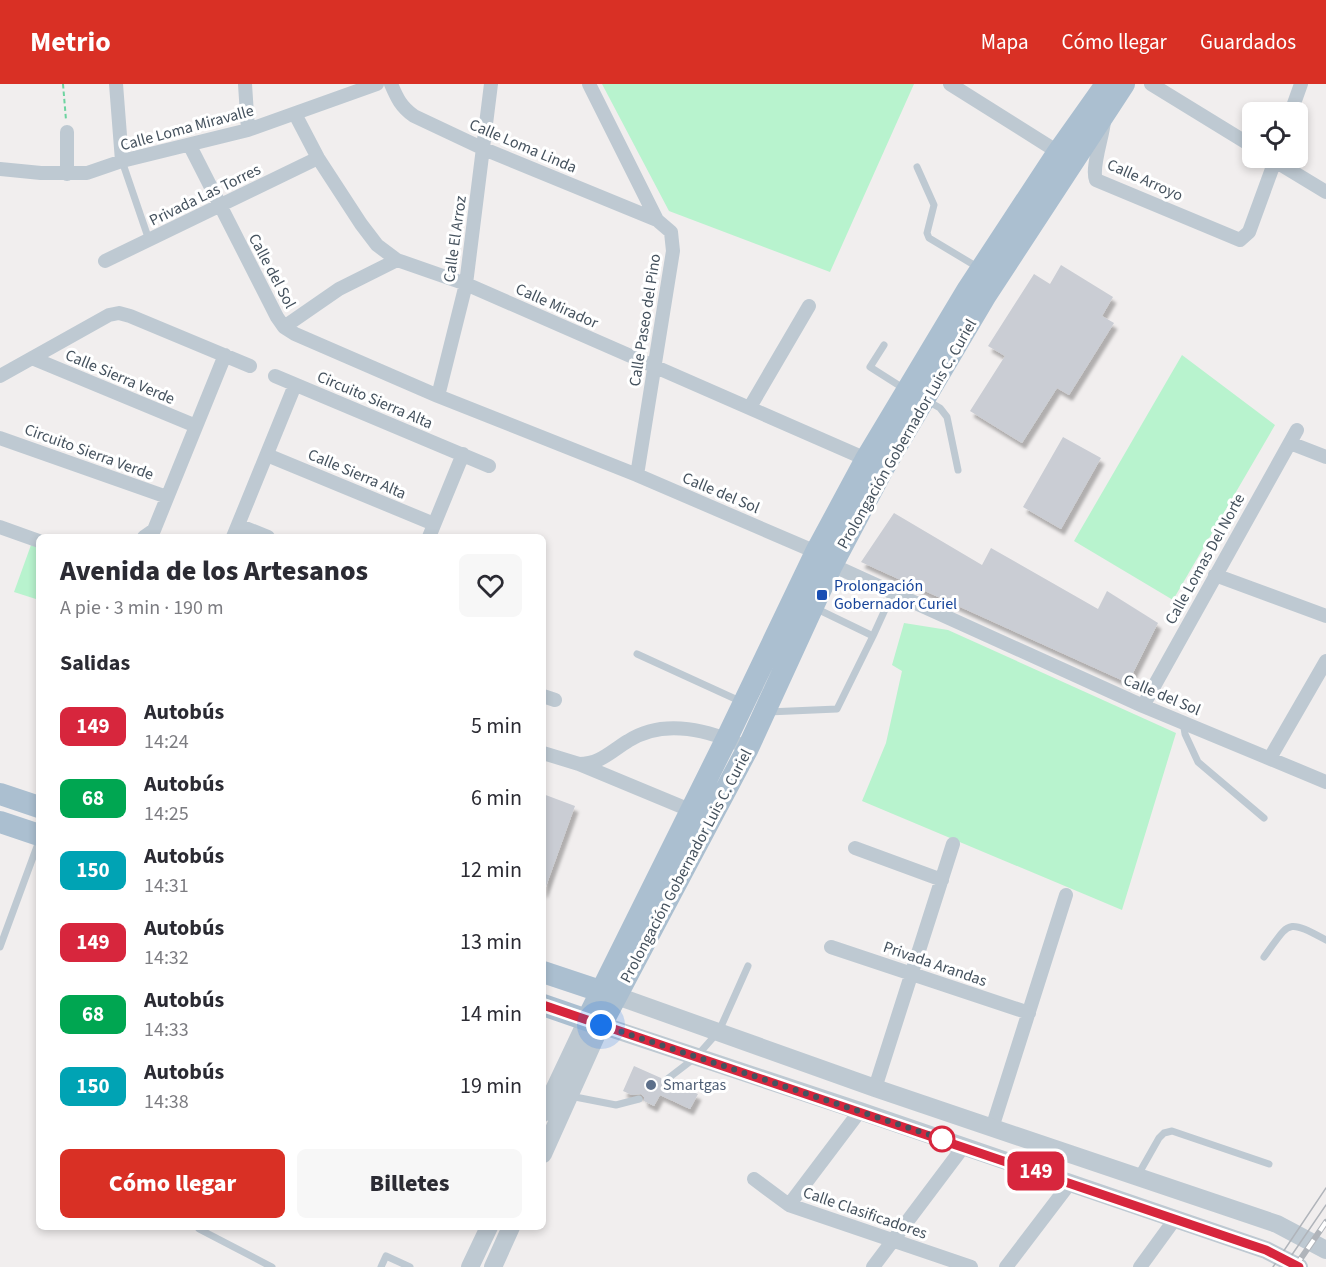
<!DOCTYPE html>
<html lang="es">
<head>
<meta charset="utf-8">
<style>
	body { margin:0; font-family:"Source Sans 3",sans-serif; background:#f7f7f7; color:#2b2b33; height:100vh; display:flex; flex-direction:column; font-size:22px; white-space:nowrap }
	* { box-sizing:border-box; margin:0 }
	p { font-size:20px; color:#7c7c81 }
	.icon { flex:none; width:33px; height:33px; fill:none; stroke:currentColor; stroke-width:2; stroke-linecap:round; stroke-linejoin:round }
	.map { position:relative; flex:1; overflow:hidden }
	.panel { position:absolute; left:36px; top:450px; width:510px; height:696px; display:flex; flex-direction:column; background:#fff; border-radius:9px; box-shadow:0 3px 9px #0003 }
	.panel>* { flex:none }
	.badge { padding:0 12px; border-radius:9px; font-size:21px; line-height:39px }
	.fabs { position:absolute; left:1242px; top:18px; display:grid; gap:12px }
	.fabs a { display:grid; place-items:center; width:66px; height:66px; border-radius:9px; background:#fff; box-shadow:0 3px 9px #0003; font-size:30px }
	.you { position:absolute; width:30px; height:30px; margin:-15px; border:4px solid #fff; border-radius:50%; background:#1a73e8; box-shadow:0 0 0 9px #1a73e833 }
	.map>.badge { position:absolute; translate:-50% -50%; box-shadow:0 0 0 3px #fff }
	h2 { padding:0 24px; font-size:22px; line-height:54px }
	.round { display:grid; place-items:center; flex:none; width:63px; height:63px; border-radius:9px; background:#f7f7f7 }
	.head { display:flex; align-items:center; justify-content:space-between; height:102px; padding:0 24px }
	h1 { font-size:28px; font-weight:800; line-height:45px }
	.button { display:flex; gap:12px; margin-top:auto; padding:12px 24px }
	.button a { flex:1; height:69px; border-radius:9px; background:#d93025; color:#fff; font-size:24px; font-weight:800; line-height:69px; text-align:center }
	.button a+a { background:#f7f7f7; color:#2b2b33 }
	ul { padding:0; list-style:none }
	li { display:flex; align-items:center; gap:18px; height:72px; padding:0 24px }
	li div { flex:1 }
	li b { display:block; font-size:22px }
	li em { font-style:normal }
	li .badge { min-width:66px; font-weight:700; text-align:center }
	header { display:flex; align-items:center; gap:36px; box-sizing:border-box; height:84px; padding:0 30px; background:#d93025; color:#fff }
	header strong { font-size:28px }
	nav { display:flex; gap:33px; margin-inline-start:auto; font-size:21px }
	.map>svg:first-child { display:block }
</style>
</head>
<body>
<header>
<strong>Metrio</strong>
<nav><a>Mapa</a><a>Cómo llegar</a><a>Guardados</a></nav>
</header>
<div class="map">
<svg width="1326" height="1183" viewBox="0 0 1326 1183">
	<defs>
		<filter id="shadow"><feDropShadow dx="3.5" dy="6" stdDeviation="1.5" flood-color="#0004"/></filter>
	</defs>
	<rect width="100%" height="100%" fill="#f1eeee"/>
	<path fill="#b8f3ce" d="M602,0H914L830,188L669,127Z
		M1182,271L1275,341L1173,516L1074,457Z
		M31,461L39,464V516L14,508Z
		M904,539L948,546L1176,649L1122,826L862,717L886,659L902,587L892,581Z"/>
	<path fill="#cacdd4" filter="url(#shadow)" d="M1061,181L1113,213L1102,232L1114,239L1069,311L1057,304L1022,359L970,327L1005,272L988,262L1034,190L1050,200Z
		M1063,353L1101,374L1061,445L1023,423Z
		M894,429L982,481L991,464L1098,525L1107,507L1158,539L1128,599L861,478Z
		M543,710L575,722L544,808H543Z
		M634,982L661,994L663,1001H667L672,999L698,1010L690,1025L660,1011L654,1022L644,1017V1013L641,1010L632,1011L623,1007Z"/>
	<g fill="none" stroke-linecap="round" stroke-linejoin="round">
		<path stroke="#6dd4a0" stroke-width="2" stroke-dasharray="4.5 3" stroke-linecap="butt" d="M63,0L66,36"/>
		<path stroke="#bec9d2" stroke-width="7" d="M122,77L149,156
			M917,83L934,121L927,149L929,154L979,184
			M884,261L870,283L903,304
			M926,316L940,324L947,333L958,386
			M873,552L893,508
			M637,570L742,618
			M768,628L837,625L873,552L815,524
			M1183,638L1185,650L1198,678L1264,734
			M0,863L39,757
			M1264,873C1290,838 1285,834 1326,856
			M666,996L696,973L719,947L748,882
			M570,1012L616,1021L639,1015
			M1138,1091L1159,1054L1164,1049L1172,1047L1269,1080
			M199,1145L272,1183
			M381,1183L386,1172L410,1183"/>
		<path stroke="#bec9d2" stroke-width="14" d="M116,0L122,77
			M245,0L248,46
			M391,0C397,14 401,23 414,32L484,65L657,136
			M589,0L657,136L671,148L673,167L637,391
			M950,0L1058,68
			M1151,0L1252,62
			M1291,28L1301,0
			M295,30L318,74L361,140L377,161L397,176L466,200L866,375
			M1104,37C1103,52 1091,84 1096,96L1240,156L1249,148L1276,74
			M67,48V90
			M190,62L277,233L284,243L295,250L438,312L637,391L816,468L832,481L1143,622L1326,698
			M1270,74L1326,108
			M0,85L41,89H87L122,77L248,46L377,0
			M105,177L318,74
			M284,243L339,205L397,176
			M32,274L196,342
			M0,292L109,231L119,229L130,232L250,282
			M275,292L489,382
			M438,312L466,200L491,0
			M750,323L809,222
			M0,354L167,413
			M1290,359L1326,373
			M267,371L434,440
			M238,441L268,453
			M0,443L39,457
			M144,453L154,446L225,271
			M233,453L295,301
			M429,453L463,370
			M1215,491L1326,532
			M543,612L555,616
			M1143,622L1297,346
			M543,669L579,680L697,729
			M1270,674L1326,577
			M579,680C600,680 610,668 628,657C665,633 711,647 748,664
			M855,764L942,796
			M831,863L1029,929
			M875,1004L953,760
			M992,1044L1066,811
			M754,1095L789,1121L971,1183
			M789,1121L860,1027
			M873,1183L964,1062
			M1006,1183L1070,1099
			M1140,1183L1175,1135"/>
		<path stroke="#bec9d2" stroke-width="18" d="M617,912L875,1004L1277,1140L1326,1166
			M543,1029L587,936
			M543,1070L601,941L860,1027L1266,1166L1299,1183
			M470,1183L489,1143
			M493,1183L511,1143"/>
		<path stroke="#abbfd0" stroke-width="22" d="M0,710L39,723
			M0,738L39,751
			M543,888L615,912
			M543,921L601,941L748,664L832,481L883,385L986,211L1124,0
			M587,936L727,654L816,468L866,375L968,205L1058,68L1102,6"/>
		<path stroke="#b0b4ba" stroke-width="1.5" d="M1287,1178L1326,1121
			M1273,1183L1326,1104"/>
		<g stroke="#b0b4ba" stroke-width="6">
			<path id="rail" d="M1295,1183L1326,1138"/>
		</g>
		<use href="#rail" stroke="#fff" stroke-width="4" stroke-dasharray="11" stroke-linecap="butt"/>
	</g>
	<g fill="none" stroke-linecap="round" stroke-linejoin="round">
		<g stroke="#fff" stroke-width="14">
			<path id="line" d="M543,921L1248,1160L1266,1166L1299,1183"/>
		</g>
		<use href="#line" stroke="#d7263d" stroke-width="9"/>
		<path stroke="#45525e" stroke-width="6" stroke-dasharray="0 10.8" d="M601,941L942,1055"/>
	</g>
	<rect fill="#1a4fb4" stroke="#fff" stroke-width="2" x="816" y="505" width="12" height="12" rx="3"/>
	<circle fill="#5c6f8a" stroke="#fff" stroke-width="2" cx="651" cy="1001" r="6"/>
	<circle fill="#fff" stroke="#d7263d" stroke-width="3" cx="942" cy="1055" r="12"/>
	<g text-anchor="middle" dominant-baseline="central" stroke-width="6" stroke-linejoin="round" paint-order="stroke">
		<g font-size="16" fill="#45525e" stroke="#fff">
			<text transform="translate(187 44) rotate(-15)">Calle Loma Miravalle</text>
			<text transform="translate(523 62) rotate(23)">Calle Loma Linda</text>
			<text transform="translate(1145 96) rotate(24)">Calle Arroyo</text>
			<text transform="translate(205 111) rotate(-26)">Privada Las Torres</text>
			<text transform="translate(455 155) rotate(-82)">Calle El Arroz</text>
			<text transform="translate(272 187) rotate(62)">Calle del Sol</text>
			<text transform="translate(557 222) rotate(24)">Calle Mirador</text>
			<text transform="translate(645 236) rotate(-81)">Calle Paseo del Pino</text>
			<text transform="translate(120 293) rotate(23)">Calle Sierra Verde</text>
			<text transform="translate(375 316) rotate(23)">Circuito Sierra Alta</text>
			<text transform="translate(907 350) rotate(-60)">Prolongación Gobernador Luis C. Curiel</text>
			<text transform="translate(89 368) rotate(20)">Circuito Sierra Verde</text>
			<text transform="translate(357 390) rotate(23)">Calle Sierra Alta</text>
			<text transform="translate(721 409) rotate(23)">Calle del Sol</text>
			<text transform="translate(1205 475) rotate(-61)">Calle Lomas Del Norte</text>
			<text transform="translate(1162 611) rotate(23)">Calle del Sol</text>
			<text transform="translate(686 782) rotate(-62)">Prolongación Gobernador Luis C. Curiel</text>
			<text transform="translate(935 880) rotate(19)">Privada Arandas</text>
			<text transform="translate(865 1129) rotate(19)">Calle Clasificadores</text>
		</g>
		<g font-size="16" fill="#164399" stroke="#fff" text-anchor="start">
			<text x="834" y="502">Prolongación<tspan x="834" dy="18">Gobernador Curiel</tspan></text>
		</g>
		<g font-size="16" fill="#4e5e75" stroke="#fff" text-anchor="start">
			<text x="663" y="1001">Smartgas</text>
		</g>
	</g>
</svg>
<div class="fabs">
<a><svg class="icon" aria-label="locate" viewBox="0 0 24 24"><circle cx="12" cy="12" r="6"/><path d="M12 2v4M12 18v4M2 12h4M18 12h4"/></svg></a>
</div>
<div class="you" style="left:601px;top:941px"></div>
<b class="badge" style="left:1036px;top:1087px;background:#d7263d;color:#fff">149</b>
<section class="panel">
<div class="head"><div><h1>Avenida de los Artesanos</h1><p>A pie · 3 min · 190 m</p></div><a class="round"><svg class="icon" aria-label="heart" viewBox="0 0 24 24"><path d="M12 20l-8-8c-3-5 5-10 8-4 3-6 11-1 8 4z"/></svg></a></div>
<h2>Salidas</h2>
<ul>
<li><span class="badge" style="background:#d7263d;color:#fff">149</span><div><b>Autobús</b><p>14:24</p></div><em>5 min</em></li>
<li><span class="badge" style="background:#00a651;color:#fff">68</span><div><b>Autobús</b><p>14:25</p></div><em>6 min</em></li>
<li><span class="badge" style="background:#00a3b4;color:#fff">150</span><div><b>Autobús</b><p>14:31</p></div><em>12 min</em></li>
<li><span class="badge" style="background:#d7263d;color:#fff">149</span><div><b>Autobús</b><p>14:32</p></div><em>13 min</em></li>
<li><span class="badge" style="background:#00a651;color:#fff">68</span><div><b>Autobús</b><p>14:33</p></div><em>14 min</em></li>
<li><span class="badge" style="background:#00a3b4;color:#fff">150</span><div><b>Autobús</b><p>14:38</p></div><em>19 min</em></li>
</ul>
<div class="button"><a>Cómo llegar</a><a>Billetes</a></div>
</section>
</div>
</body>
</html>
